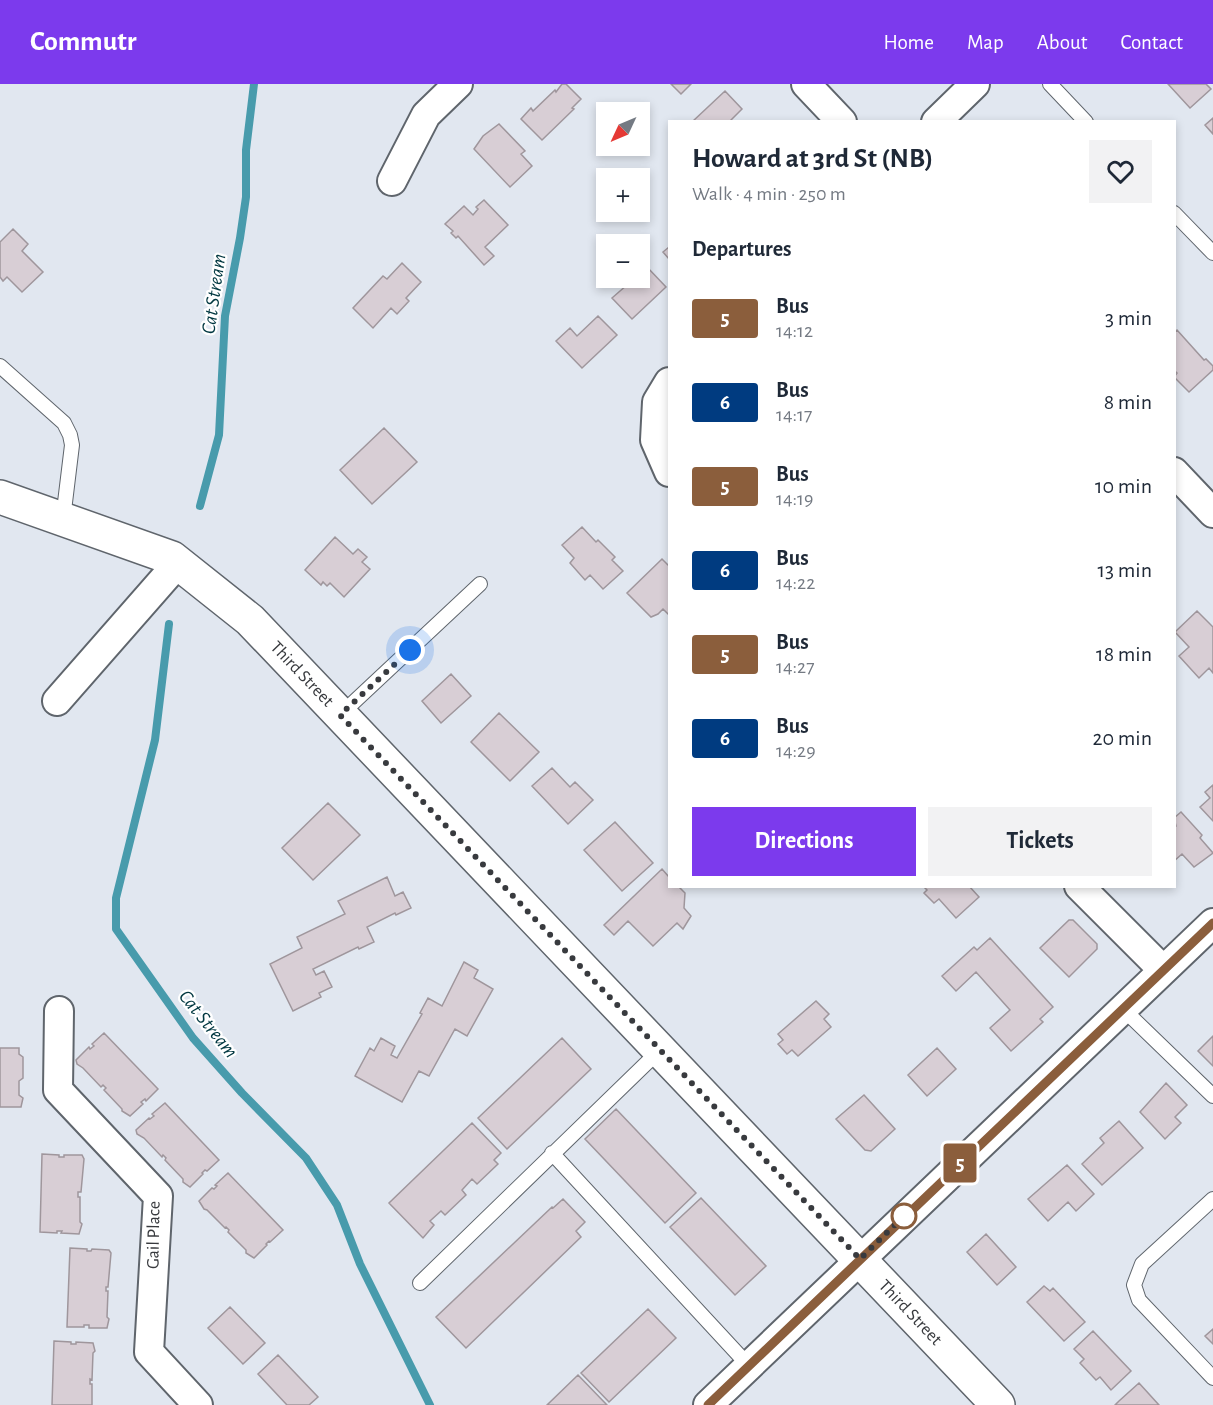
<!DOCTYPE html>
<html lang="en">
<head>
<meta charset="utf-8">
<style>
	body { margin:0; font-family:"Alegreya Sans",sans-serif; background:#f2f2f3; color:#1f2937; height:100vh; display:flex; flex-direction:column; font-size:22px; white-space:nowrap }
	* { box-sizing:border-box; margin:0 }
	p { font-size:20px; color:#747a83 }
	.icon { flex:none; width:33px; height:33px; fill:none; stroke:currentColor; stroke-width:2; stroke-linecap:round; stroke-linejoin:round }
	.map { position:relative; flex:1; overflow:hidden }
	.side { position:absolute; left:668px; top:36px; width:508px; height:768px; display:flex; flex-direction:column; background:#fff; border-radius:0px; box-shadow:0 3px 9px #0003 }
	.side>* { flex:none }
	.badge { padding:0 12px; border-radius:4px; font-size:21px; line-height:39px }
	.needle { width:39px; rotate:226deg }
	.buttons { position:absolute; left:596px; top:18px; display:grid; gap:12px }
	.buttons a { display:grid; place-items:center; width:54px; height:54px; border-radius:0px; background:#fff; box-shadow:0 3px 9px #0003; font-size:30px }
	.you { position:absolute; width:30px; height:30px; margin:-15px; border:4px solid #fff; border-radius:50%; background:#1a73e8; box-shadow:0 0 0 9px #1a73e833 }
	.map>.badge { position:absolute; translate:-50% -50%; box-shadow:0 0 0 3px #fff }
	h2 { padding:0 24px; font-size:22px; line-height:54px }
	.round { display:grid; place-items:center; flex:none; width:63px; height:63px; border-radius:0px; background:#f2f2f3 }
	.headline { display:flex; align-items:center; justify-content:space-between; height:102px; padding:0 24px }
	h1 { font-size:28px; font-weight:600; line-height:45px }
	.cta { display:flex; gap:12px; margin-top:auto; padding:12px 24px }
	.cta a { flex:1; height:69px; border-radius:0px; background:#7c3aed; color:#fff; font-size:24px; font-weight:600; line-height:69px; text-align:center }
	.cta a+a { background:#f2f2f3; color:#1f2937 }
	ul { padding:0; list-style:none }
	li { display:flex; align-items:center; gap:18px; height:84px; padding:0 24px }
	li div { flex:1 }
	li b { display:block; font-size:22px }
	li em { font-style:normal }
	li .badge { min-width:66px; font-weight:700; text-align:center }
	header { display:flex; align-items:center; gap:36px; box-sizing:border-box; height:84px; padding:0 30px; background:#7c3aed; color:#fff }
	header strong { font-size:28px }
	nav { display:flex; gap:33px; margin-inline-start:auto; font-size:21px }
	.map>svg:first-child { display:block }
</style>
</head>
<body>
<header>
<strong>Commutr</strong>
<nav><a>Home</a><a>Map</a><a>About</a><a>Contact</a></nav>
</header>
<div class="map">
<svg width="1213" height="1321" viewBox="0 0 1213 1321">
	<rect width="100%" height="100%" fill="#e1e7f0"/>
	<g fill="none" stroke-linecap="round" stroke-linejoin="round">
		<path stroke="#489bac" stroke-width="8" d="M200,422L219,351L225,232L240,154L246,113V66L254,0
			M169,540L155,656L116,814V845L193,954L242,1009L306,1074L337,1121L360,1180L430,1321"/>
	</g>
	<path fill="#d8ced5" stroke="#9f969c" stroke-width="1.5" d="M562,0H566L581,15L572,24L574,25L542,56L521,35L531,24L533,27L555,6L556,8Z
		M671,0H691L681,10Z
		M1168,0H1206L1211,5L1190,24Z
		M725,7L742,25L729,38H692Z
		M1213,34V50L1205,41Z
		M499,40L525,67L521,70L532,82L510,103L474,65L483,52Z
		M484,116L508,141L485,163L494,172L484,181L458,152L456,154L451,149L453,147L445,140L464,122L473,131L478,125L476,123Z
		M13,145L28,160L22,167L43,188L22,208L7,193L3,197L0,193V158Z
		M669,163V175L663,168Z
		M402,179L421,198L406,214L409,217L397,230L391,224L373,244L353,224L383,192L387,195Z
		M647,183L666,203L632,235L612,214L635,194H639V190Z
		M598,232L617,251L582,284L556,257L570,244L577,252Z
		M1177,246L1204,276L1206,275L1213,282V286L1189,308L1174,293L1177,289L1174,286V249Z
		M384,344L417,378L372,420L340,386Z
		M582,443L596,458L598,456L615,473L612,476L623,487L603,505L590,491L585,496L570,479L574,474L562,461Z
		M335,453L353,470L358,465L367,473L362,478L370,485L344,513L330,499L327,502L323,498L321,501L305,486Z
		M662,475L669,482V531L663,525L658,530L651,533L627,509Z
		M1197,527L1213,543V589L1209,584L1199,594L1179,572L1189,563L1175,548Z
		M451,590L471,612L441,639L422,617Z
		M499,629L539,668L510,697L471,658Z
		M552,684L570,703L575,698L593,716L568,740L532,702Z
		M1213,701V737L1200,723L1210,714L1205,708Z
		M328,719L360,751L313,796L282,764Z
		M1181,728L1202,751L1200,754L1213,769L1194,783L1182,770L1174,777V743L1176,742L1174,734Z
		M615,738L653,779L622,807L584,766Z
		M662,785L669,793V802H678L685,809L684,824L691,832L683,845L677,839L653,862L628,837L614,851L604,841Z
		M387,793L395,812L403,808L411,824L396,831L395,829L367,843L374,858L359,865L358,863L313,885L316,891L324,887L332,903L319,909L321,913L293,927L270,880L302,864L297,853L345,830L338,817Z
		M923,802H969L979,813L956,834L939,815L934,819L924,809L927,806Z
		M1069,836H1073L1097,860V865L1069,893L1040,864Z
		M990,854L1053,923L1040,935L1043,938L1011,967L990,944L1010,926L976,888L956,907L942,892L974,863L977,866Z
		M464,878L478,886L474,894L493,905L467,952L455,945L429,992L419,987L402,1018L355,992L370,964L374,967L381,954L395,962L391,971L397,974L422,930L420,929L428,914L442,922Z
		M816,917L829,930L824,935L831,943L798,972L792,966L787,970L778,960L783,956L778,950Z
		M104,949L158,1005L146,1017L145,1015L141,1018L143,1020L130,1032L122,1027V1025L104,1006L106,1004L103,1001L101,1003L83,984L77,980L76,976L89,963L90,965L94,962L92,960Z
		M1213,952V982L1198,967Z
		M562,954L591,985L507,1065L478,1034Z
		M0,964H19V970L23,973V994L19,997V1011L23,1014L21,1023H0Z
		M937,964L956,985L927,1012L908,991Z
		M1166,999L1187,1021L1175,1033L1181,1039L1165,1055L1140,1028Z
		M864,1011L895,1045L871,1067L865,1066L836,1035Z
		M165,1019L219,1076L207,1087L205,1086L202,1089L203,1090L190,1103L183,1098V1095L165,1076L166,1074L163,1071L162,1073L144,1054L137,1050L136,1046L149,1034L150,1035L154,1032L152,1030Z
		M616,1025L696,1109L665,1139L585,1055Z
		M1119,1037L1143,1064L1102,1101L1082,1080L1104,1059L1100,1054Z
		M472,1039L501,1069L494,1076L498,1080L477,1100L472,1095L462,1106L466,1111L445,1131L441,1127L430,1137L434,1141L423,1154L389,1119Z
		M42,1070L59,1071V1073H64V1071H82L84,1075L81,1108H78V1113H80V1138L82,1140L79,1150L61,1149L62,1147H57V1149L40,1148Z
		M1067,1081L1094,1110L1076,1127L1068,1118L1048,1137L1028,1115Z
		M228,1089L283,1146L270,1158L269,1157L266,1160L267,1161L254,1174L246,1169V1166L228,1148L229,1146L226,1143L225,1144L207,1126L204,1125L199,1117L212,1104L214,1105L217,1102L215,1101Z
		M701,1114L766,1182L735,1211L670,1143Z
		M563,1115L585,1138L576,1147L581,1153L466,1264L436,1233L552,1123L553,1124Z
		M986,1150L1016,1183L997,1201L967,1168Z
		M70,1164L87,1165V1167H91L92,1165L109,1166L111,1169L108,1203H106V1207H108L107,1233L109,1235L107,1244H89V1241H84V1243H67Z
		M1044,1202L1050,1207L1053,1204L1085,1238L1064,1257L1027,1218Z
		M230,1223L265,1259L243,1280L208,1244Z
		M648,1225L676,1254L609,1318L581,1289Z
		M1213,1245V1260L1205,1252Z
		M1093,1247L1131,1287L1111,1306L1100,1293L1096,1296L1080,1279L1084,1275L1074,1265Z
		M54,1257L71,1258V1260H76V1258L93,1259L95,1267L93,1269L92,1296L90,1295V1300H92V1321H52Z
		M278,1271L318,1313L309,1321H287L258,1290Z
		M578,1291L607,1321H547Z
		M1139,1299L1159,1321H1115L1119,1317Z"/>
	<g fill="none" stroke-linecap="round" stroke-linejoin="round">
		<g stroke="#5f656c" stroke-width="16">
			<path id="service" d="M1050,0L1086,38
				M1174,129L1213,169
				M0,282L64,339L70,351L72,361L63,435
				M340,631L480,500
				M1122,924L1213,1012
				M552,1069L749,1282
				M1213,1115L1142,1180L1134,1201L1139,1216L1213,1294
				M420,1199L660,966"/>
		</g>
		<g stroke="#5f656c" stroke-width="32">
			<path id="minor" d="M806,0L842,38
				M936,38L975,0
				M392,97L426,31L458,0
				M669,298L657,318L655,356L669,388
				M1174,388L1213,429
				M57,617L178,479
				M1079,802L1162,885
				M59,927L58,1006L158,1112L149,1268L198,1321
				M708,1321L1213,839"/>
		</g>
		<g stroke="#5f656c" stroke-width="36">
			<g id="tertiary">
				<path id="s1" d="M0,413L172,474L250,536L998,1321"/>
			</g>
		</g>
		<use href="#service" stroke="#fff" stroke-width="14"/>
		<use href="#minor" stroke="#fff" stroke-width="28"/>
		<use href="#tertiary" stroke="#fff" stroke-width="33"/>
	</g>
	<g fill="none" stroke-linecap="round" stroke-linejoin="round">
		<g stroke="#fff" stroke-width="14">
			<path id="line" d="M708,1321L1213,839"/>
		</g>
		<use href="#line" stroke="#8b5e3c" stroke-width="9"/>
		<path stroke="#383a3e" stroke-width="6" stroke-dasharray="0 10.8" d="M410,566L340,631L860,1175L904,1132"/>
	</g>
	<circle fill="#fff" stroke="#8b5e3c" stroke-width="3" cx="904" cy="1132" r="12"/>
	<g text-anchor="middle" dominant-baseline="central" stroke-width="4.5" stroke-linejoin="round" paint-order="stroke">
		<g font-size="18" fill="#383a3e" stroke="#fff">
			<text stroke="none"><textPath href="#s1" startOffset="357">Third Street</textPath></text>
			<text transform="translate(154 1151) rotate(-89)">Gail Place</text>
			<text stroke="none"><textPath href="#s1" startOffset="1239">Third Street</textPath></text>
		</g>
		<g font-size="20" font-style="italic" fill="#003740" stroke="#fff">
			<text transform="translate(214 210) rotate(-82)">Cat Stream</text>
			<text transform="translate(208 940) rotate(51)">Cat Stream</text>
		</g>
	</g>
</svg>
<div class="buttons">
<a><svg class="needle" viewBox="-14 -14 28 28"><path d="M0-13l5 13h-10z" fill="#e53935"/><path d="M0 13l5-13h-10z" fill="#747a83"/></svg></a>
<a>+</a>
<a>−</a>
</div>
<div class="you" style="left:410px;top:566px"></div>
<b class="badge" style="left:960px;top:1079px;background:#8b5e3c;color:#fff">5</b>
<section class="side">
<div class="headline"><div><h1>Howard at 3rd St (NB)</h1><p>Walk · 4 min · 250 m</p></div><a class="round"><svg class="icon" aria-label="heart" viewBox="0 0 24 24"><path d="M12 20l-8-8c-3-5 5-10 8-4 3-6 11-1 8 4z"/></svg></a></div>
<h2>Departures</h2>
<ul>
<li><span class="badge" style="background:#8b5e3c;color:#fff">5</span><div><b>Bus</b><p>14:12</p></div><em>3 min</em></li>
<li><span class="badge" style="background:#003b80;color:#fff">6</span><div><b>Bus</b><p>14:17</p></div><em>8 min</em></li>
<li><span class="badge" style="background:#8b5e3c;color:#fff">5</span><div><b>Bus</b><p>14:19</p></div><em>10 min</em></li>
<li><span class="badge" style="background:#003b80;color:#fff">6</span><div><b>Bus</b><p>14:22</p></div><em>13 min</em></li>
<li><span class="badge" style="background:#8b5e3c;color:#fff">5</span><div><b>Bus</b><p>14:27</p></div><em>18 min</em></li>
<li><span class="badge" style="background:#003b80;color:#fff">6</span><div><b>Bus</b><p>14:29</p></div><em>20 min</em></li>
</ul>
<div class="cta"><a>Directions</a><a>Tickets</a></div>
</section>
</div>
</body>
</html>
